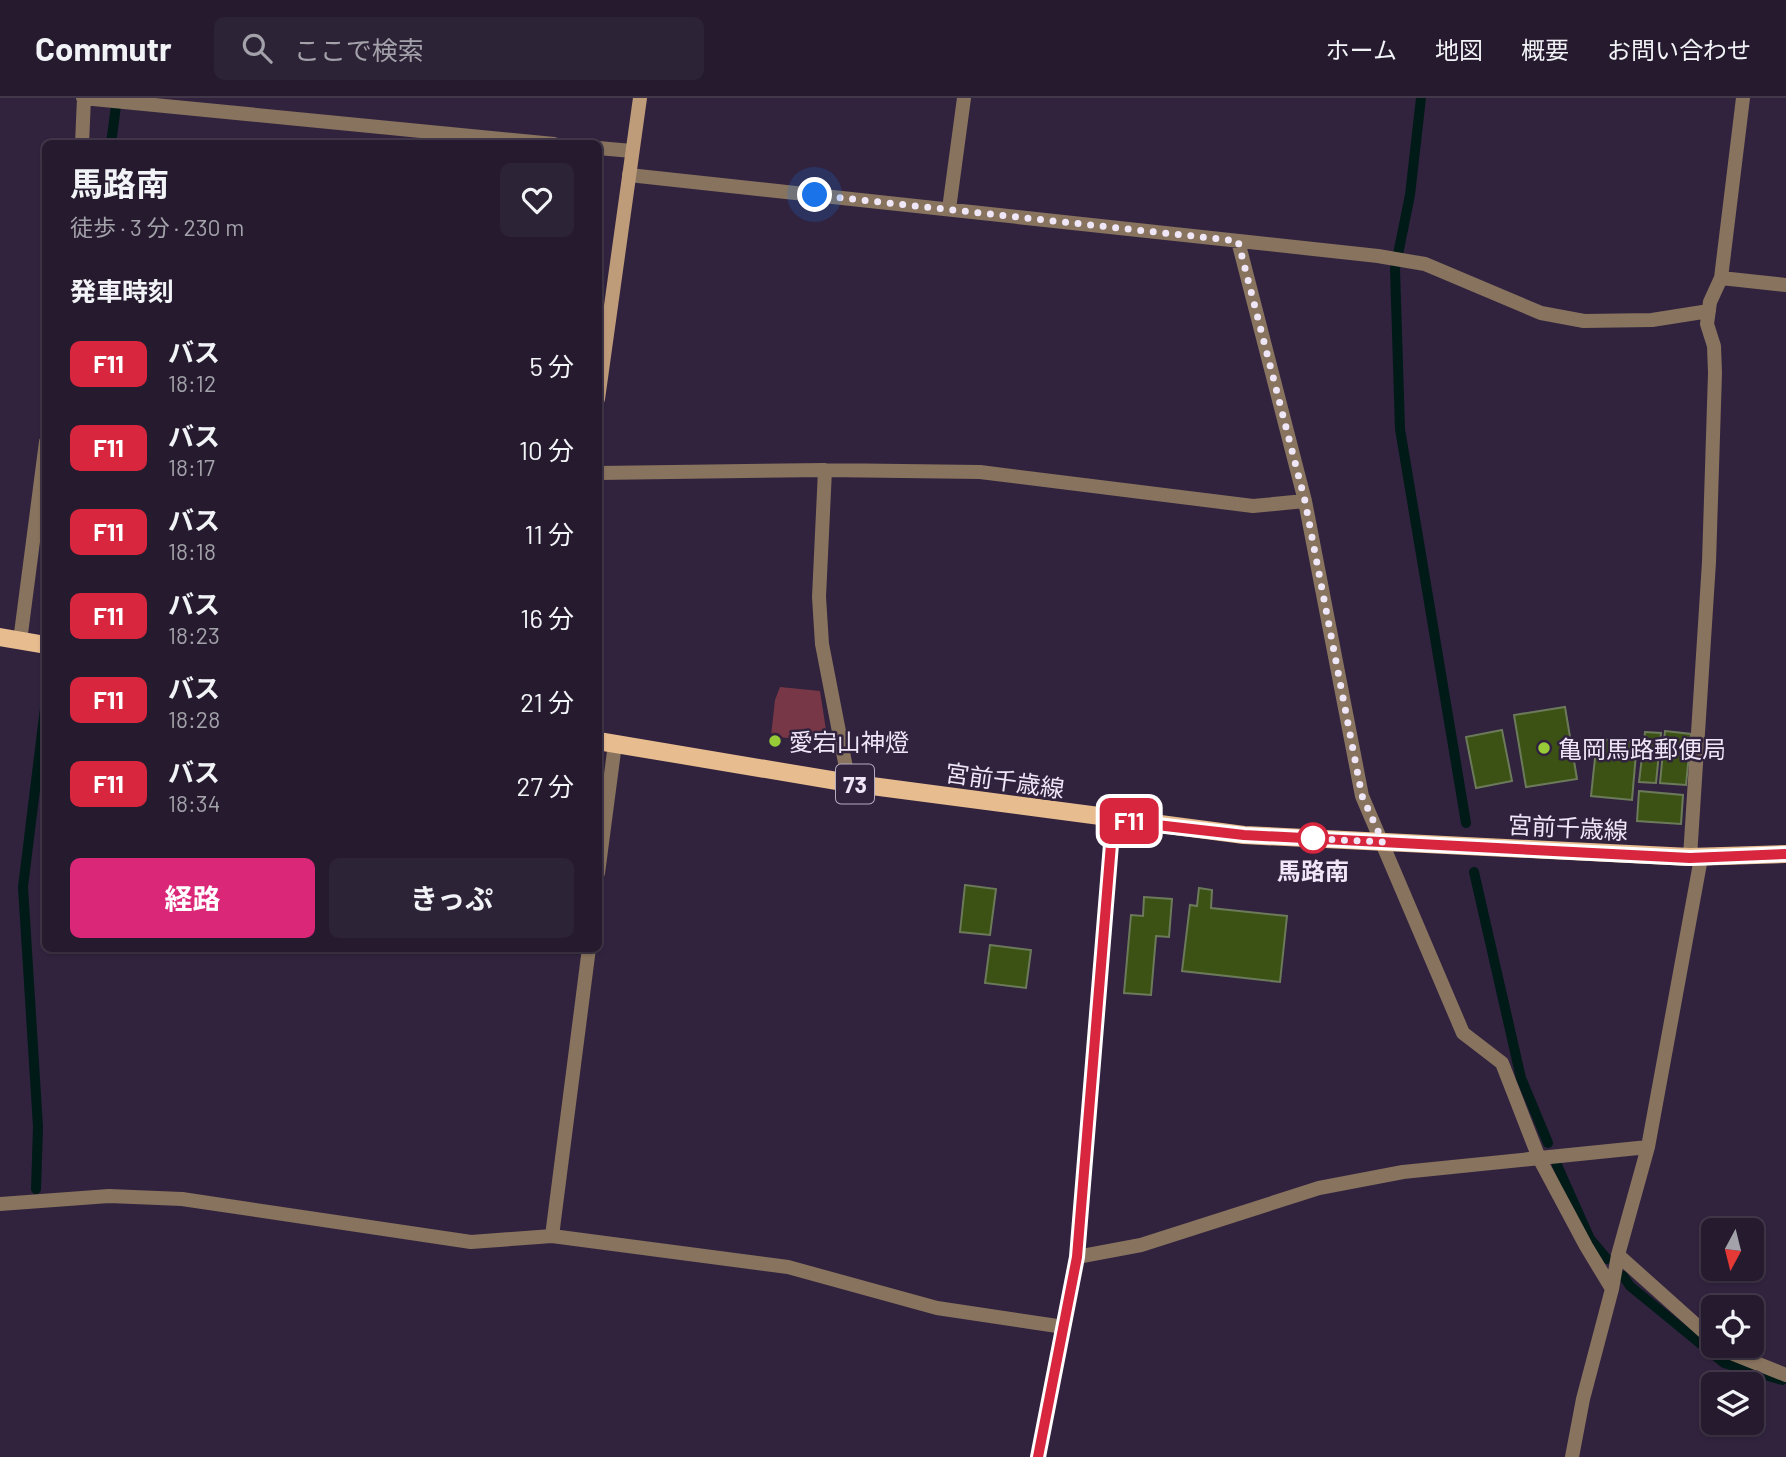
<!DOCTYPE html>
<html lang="ja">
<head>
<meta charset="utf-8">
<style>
	body { margin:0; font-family:Barlow,"Noto Sans JP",sans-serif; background:#2d2336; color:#f1f3f6; height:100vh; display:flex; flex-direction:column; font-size:26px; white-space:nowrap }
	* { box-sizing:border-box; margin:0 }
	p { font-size:23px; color:#a3a1aa }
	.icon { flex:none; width:38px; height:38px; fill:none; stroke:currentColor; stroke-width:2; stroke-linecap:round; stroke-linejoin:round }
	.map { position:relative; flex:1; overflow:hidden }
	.sheet { position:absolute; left:42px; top:42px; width:560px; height:812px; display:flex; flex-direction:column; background:#251a2e; border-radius:10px; box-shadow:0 2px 5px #0004,0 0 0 2px #42384a }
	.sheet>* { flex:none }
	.badge { padding:0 14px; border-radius:10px; font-size:24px; line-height:46px }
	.needle { width:46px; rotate:187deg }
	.fabs { position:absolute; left:1701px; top:1120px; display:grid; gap:14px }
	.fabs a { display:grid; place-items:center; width:63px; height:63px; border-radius:10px; background:#251a2e; box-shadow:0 2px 5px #0004,0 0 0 2px #42384a; font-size:35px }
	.you { position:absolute; width:35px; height:35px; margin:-18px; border:5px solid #fff; border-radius:50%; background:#1a73e8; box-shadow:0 0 0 10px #1a73e833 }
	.map>.badge { position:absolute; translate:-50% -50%; box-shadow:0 0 0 4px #fff }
	h2 { padding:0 28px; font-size:26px; line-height:63px }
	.round { display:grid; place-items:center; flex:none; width:74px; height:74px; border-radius:10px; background:#2d2336 }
	.headline { display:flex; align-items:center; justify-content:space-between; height:119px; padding:0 28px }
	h1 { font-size:33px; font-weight:700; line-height:52px }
	.action { display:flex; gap:14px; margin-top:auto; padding:14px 28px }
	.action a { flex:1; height:80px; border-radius:10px; background:#db2777; color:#fff; font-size:28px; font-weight:700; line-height:80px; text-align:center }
	.action a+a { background:#2d2336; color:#f1f3f6 }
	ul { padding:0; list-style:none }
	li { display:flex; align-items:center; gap:21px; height:84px; padding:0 28px }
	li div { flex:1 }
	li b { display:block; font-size:26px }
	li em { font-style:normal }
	li .badge { min-width:77px; font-weight:700; text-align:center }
	header { display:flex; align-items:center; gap:42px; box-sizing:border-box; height:98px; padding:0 35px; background:#251a2e; border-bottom:2px solid #42384a }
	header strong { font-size:33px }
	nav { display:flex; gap:38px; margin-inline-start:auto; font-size:24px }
	.search { width:490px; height:63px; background:#2d2336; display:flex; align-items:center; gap:18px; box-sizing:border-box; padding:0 24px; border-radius:10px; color:#a3a1aa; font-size:26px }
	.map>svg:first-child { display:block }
</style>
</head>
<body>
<header>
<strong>Commutr</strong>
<div class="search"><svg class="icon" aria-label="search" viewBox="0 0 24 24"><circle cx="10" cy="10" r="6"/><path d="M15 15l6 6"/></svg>ここで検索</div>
<nav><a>ホーム</a><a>地図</a><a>概要</a><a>お問い合わせ</a></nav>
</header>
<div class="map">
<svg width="1786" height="1359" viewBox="0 0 1786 1359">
	<rect width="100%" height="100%" fill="#31233e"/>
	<path fill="#773746" d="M780,589L820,593L828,645L771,638L775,602Z"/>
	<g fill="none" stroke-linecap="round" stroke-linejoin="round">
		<path stroke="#001a18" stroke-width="10" d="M1421,0L1410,97L1395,171L1400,331L1466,725
			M111,46L117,0
			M1474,774L1521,980L1548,1045
			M1557,1067L1590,1141L1607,1161
			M36,1091L38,1029L23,789L46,602
			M1623,1178L1630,1188L1724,1265L1782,1282"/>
	</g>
	<path fill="#3b5214" stroke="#6c7a5a" stroke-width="2" d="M1565,609L1577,681L1526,689L1514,617Z
		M1502,632L1512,683L1476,690L1466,639Z
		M1665,633L1691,636L1686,687L1660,685Z
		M1645,634L1661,635L1656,685L1639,684Z
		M1597,641L1637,644L1632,702L1591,698Z
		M1639,693L1683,697L1681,726L1637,723Z
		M965,787L996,791L990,837L960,834Z
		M1199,790L1212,792L1211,810L1287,818L1280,884L1182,873L1190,807L1197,808Z
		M1144,799L1172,801L1169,839L1156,838L1151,897L1124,895L1131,817L1143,818Z
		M990,847L1031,852L1026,890L985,885Z"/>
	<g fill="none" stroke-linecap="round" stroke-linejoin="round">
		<path stroke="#88735e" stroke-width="14" d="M83,0L554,46
			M82,46L84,0
			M598,50L632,53
			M629,77L1378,158L1425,166L1541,215L1584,223L1652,222L1709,213
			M949,111L964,0
			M1238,143L1305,403L1362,698L1463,935L1502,965L1539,1060L1586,1148L1612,1191
			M1721,180L1786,187
			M825,372L819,499L822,546L849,685
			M598,375L825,372L980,374L1253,408L1305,403
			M20,543L46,344
			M1690,759L1709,464L1715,275L1714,248L1707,226L1710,204L1721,180L1743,0
			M598,775L615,646
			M0,1106L109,1098L182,1101L471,1144L552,1138L788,1169L937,1210L1064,1229
			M552,1138L589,850
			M1618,1157L1713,1242
			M1077,1159L1141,1147L1319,1090L1403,1074L1648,1049
			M1720,1248L1726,1253L1786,1277
			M1038,1359L1077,1159L1113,722
			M1572,1359L1583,1301L1612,1191L1618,1157L1648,1049L1701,760"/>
		<path stroke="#be9c7a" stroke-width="14" d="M598,301L640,0"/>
		<path stroke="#e7bc8f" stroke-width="18" d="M0,539L46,547
			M598,643L849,685L1244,737L1690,759L1786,756"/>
	</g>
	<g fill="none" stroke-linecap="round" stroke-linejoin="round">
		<g stroke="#fff" stroke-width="16">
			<path id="line" d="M1038,1359L1077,1159L1113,722L1244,737L1690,760L1786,756"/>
		</g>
		<use href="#line" stroke="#d7263d" stroke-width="10"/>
		<path stroke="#efe6f8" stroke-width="7" stroke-dasharray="0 12.6" d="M815,97L1238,143L1305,403L1362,698L1383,744L1300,740H1313"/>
	</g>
	<g fill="#97cc38" stroke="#31233e" stroke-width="2.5">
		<circle cx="775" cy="643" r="7"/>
		<circle cx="1544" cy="650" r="7"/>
	</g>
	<circle fill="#fff" stroke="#d7263d" stroke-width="3.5" cx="1313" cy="740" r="14"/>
	<g text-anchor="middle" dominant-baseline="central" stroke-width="5" stroke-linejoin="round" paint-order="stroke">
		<rect fill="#31233e" stroke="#b6acc0" stroke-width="2" x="836" y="666.5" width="38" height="39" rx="5"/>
		<g font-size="23" font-weight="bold" fill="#efe6f8">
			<text x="855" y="686">73</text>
		</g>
		<g font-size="24" fill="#efe6f8" stroke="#31233e" text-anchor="start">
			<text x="789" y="643">愛宕山神燈</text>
			<text x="1558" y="650">亀岡馬路郵便局</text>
		</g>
		<g font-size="24" fill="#efe6f8" stroke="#31233e">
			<text transform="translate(1005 682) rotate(8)">宮前千歳線</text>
			<text transform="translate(1568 729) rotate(3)">宮前千歳線</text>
		</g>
		<g font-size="24" font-weight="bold" fill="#efe6f8" stroke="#31233e">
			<text x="1313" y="772">馬路南</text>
		</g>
	</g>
</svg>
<div class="fabs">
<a><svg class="needle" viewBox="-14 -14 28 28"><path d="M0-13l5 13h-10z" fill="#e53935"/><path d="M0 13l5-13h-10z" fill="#a3a1aa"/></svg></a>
<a><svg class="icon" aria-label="locate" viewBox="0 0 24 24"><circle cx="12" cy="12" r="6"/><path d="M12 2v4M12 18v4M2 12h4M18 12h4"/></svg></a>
<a><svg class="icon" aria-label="layers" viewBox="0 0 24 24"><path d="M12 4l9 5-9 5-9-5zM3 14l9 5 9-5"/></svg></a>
</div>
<div class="you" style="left:815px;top:97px"></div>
<b class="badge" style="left:1129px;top:723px;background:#d7263d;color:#fff">F11</b>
<section class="sheet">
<div class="headline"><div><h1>馬路南</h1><p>徒歩 · 3 分 · 230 m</p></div><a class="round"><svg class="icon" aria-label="heart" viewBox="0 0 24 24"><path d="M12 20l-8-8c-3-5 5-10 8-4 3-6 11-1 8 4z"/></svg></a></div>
<h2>発車時刻</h2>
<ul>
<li><span class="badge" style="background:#d7263d;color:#fff">F11</span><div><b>バス</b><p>18:12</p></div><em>5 分</em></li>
<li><span class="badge" style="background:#d7263d;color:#fff">F11</span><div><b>バス</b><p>18:17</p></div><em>10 分</em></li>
<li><span class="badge" style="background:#d7263d;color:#fff">F11</span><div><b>バス</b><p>18:18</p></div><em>11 分</em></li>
<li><span class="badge" style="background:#d7263d;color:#fff">F11</span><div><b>バス</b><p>18:23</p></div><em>16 分</em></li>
<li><span class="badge" style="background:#d7263d;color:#fff">F11</span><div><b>バス</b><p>18:28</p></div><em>21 分</em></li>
<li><span class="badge" style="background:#d7263d;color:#fff">F11</span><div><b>バス</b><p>18:34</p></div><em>27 分</em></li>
</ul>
<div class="action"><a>経路</a><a>きっぷ</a></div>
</section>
</div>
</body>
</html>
